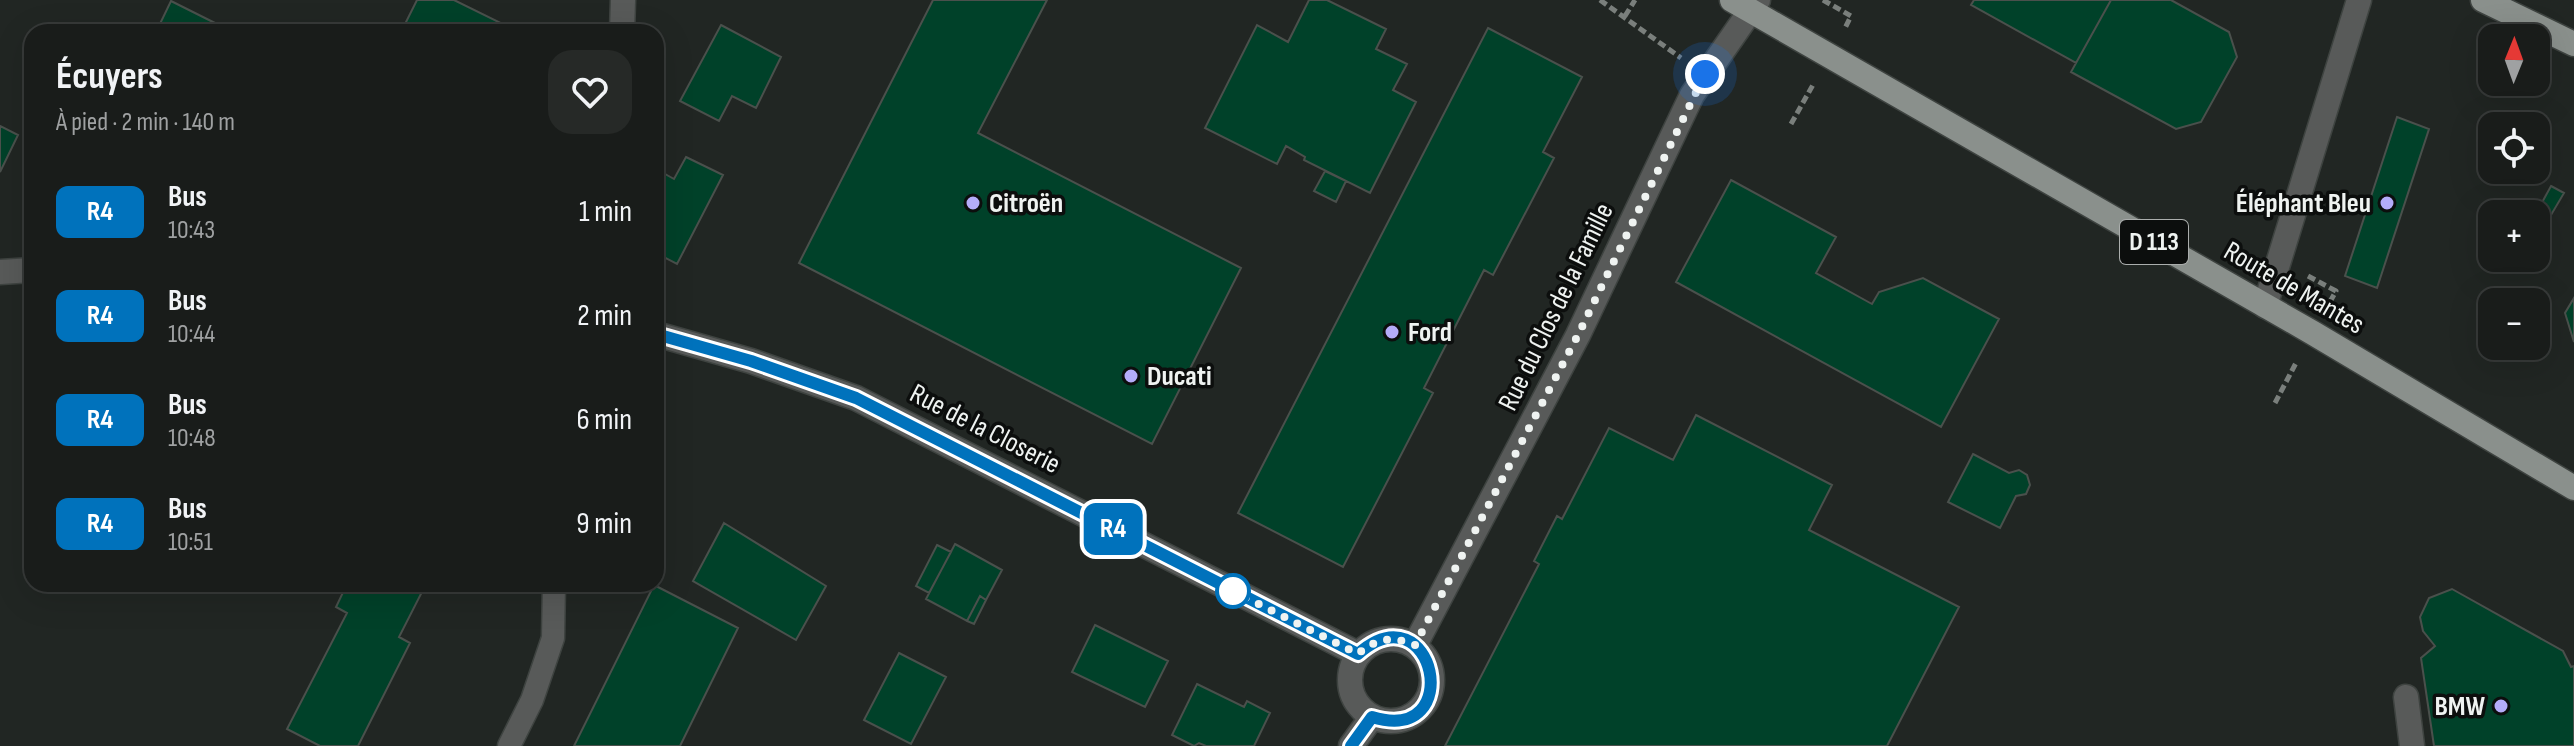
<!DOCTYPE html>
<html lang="fr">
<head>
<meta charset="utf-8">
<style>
	body { margin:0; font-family:"Sofia Sans Condensed",sans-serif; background:#262927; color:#f1f3f6; height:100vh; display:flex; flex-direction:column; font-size:30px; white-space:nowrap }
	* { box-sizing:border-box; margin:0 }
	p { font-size:26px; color:#9fa1a2 }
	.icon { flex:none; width:44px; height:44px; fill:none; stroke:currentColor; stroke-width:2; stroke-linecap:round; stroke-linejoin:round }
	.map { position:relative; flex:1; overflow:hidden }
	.side { position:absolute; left:24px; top:24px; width:640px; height:568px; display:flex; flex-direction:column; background:#191c1a; border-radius:24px; box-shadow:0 8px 32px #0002,0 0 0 2px #373a39 }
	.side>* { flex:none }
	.badge { padding:0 16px; border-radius:12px; font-size:28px; line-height:52px }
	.needle { width:52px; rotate:1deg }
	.controls { position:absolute; left:2478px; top:24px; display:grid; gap:16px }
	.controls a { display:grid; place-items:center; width:72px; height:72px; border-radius:16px; background:#191c1a; box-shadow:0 8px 32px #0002,0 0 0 2px #373a39; font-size:40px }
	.you { position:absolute; width:40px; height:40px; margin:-20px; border:6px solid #fff; border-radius:50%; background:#1a73e8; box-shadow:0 0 0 12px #1a73e833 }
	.map>.badge { position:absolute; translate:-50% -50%; box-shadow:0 0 0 4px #fff }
	.round { display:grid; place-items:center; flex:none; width:84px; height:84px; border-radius:24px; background:#262927 }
	.head { display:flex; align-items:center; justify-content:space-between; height:136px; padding:0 32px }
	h1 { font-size:38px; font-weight:700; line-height:60px }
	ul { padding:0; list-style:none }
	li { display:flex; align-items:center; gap:24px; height:104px; padding:0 32px }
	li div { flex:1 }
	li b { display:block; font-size:30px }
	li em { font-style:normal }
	li .badge { min-width:88px; font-weight:700; text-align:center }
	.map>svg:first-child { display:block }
</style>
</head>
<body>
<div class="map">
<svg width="2574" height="746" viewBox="0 0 2574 746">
	<rect width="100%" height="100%" fill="#212623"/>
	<path fill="#004129" stroke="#4a504c" stroke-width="2" d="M417,0H454L519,32H401Z
		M933,0H1047L978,133L1241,268L1152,444L799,263Z
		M1309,0H1327L1386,29L1376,49L1407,64L1393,90L1416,102L1370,193L1304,160L1305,157L1286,146L1277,164L1205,128L1257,25L1288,42Z
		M1974,0H2111L2076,63L1971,5Z
		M2111,0H2171L2229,32L2237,57L2201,122L2176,129L2071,72Z
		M171,1L233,32H156Z
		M721,25L781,57L756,108L732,96L719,121L680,101Z
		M1488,28L1582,77L1543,152L1554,158L1493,275L1484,270L1424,388L1433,393L1343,567L1238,513Z
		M2397,117L2429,129L2377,288L2345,276Z
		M0,126L18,135L0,172Z
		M686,157L723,175L677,264L656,253V169L674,179Z
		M1325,171L1346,181L1336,202L1314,191Z
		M1731,180L1836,237L1816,273L1872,304L1879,292L1923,278L1999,319L1941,427L1676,282Z
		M2551,186L2564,193L2551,215L2539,208Z
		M2574,298V342L2565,313Z
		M1696,415L1832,485L1809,530L1959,607L1887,746H1445L1539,564L1534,561L1557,516L1562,519L1609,428L1673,460Z
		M1973,454L2009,473L2019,470L2027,475L2030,485L2026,494L2016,496L2000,528L1948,502Z
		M724,523L826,586L796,640L693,581Z
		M955,544L1002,570L986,600L980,596L967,621L926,599Z
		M937,545L951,552L929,593L916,586Z
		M347,584H426L399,637L410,643L358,746H320L287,729L347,613L336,607Z
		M575,584H611V591L576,592Z
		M654,585L738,628L680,746H574Z
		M2452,589L2563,651L2571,667L2574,666V746H2434L2421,658L2435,646L2423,631L2420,617L2429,598Z
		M980,596L986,600L974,624L967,621Z
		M1095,625L1168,661L1145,707L1072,672Z
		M899,653L946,677L911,744L864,720Z
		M1197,684L1244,707L1247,701L1270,713L1254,746H1206L1199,743L1194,746L1172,735Z"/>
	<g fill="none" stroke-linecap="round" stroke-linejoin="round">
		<g stroke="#3e4340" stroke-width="25">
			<path id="service" d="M509,746L532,700L553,638L554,584"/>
		</g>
		<g stroke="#3e4340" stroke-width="27">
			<path id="minor" d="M622,32L623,0
				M0,272L32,270
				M2265,306L2359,0
				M656,334L751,361L856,398L1358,654
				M1350 680a41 41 0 1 1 82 0a41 41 0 1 1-82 0Z
				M1415,645L1578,335L1692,95L1758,0
				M2406,697L2412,746
				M1351,746L1372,717"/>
		</g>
		<g stroke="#3e4340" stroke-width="27">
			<path id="primary" d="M1732,0L2313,333L2574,488
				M2483,0L2574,44"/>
		</g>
		<path stroke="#7a7f7c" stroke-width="5" stroke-dasharray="8 4" stroke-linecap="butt" d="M1600,0L1681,58
			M1823,0L1851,16L1845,28
			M1625,16L1635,0
			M1791,124L1814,83
			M2308,276L2336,291L2327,307
			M2275,403L2297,361"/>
		<use href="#service" stroke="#585a59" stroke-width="22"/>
		<use href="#minor" stroke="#585a59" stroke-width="24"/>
		<use href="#primary" stroke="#8a908c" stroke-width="24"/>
	</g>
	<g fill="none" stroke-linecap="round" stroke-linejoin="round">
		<g stroke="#fff" stroke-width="18">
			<path id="line" d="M656,334L751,361L856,398L1358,654C1434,587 1468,746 1372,717L1351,746"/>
		</g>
		<use href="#line" stroke="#0072bc" stroke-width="12"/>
		<path stroke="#eff3f1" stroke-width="8" stroke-dasharray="0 14.4" d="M1233,591L1358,654C1376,638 1393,636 1415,645L1578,335L1705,74"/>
	</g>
	<g fill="#b4acf9" stroke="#0c0e0d" stroke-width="3">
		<circle cx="973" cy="203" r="8"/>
		<circle cx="2387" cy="203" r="8"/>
		<circle cx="1392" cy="332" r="8"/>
		<circle cx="1131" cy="376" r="8"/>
		<circle cx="2501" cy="706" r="8"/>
	</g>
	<circle fill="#fff" stroke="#0072bc" stroke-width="4" cx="1233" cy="591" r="16"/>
	<g text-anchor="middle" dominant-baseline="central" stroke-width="7" stroke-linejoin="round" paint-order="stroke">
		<rect fill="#0c0e0d" stroke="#abaead" stroke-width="2" x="2120" y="220" width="68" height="44" rx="6"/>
		<g font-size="26" font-weight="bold" fill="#eff3f1">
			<text x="2154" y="242">D 113</text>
		</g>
		<g font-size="28" font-weight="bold" fill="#eff3f1" stroke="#0c0e0d" text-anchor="start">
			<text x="989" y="203">Citroën</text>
			<text x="2371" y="203" text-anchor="end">Éléphant Bleu</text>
			<text x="1408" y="332">Ford</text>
			<text x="1147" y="376">Ducati</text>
			<text x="2485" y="706" text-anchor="end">BMW</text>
		</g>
		<g font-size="28" fill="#eff3f1" stroke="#0c0e0d">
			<text transform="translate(2294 288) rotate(30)">Route de Mantes</text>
			<text transform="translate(1556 307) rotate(-64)">Rue du Clos de la Famille</text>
			<text transform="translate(985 429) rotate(27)">Rue de la Closerie</text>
		</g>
	</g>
</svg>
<div class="controls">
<a><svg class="needle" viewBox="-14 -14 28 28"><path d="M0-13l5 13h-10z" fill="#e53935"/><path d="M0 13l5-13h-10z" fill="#9fa1a2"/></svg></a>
<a><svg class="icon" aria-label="locate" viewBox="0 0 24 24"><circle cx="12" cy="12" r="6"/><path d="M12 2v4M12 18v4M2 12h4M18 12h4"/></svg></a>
<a>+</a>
<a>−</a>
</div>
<div class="you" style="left:1705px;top:74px"></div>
<b class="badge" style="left:1113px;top:529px;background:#0072bc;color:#fff">R4</b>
<section class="side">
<div class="head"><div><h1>Écuyers</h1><p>À pied · 2 min · 140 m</p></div><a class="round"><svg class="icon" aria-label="heart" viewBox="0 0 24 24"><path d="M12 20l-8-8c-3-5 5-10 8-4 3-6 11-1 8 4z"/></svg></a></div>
<ul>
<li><span class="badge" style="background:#0072bc;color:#fff">R4</span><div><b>Bus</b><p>10:43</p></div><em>1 min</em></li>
<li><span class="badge" style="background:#0072bc;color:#fff">R4</span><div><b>Bus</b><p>10:44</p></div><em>2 min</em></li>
<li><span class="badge" style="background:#0072bc;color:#fff">R4</span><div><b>Bus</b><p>10:48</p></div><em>6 min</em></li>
<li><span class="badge" style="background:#0072bc;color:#fff">R4</span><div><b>Bus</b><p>10:51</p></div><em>9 min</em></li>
</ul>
</section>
</div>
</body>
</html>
